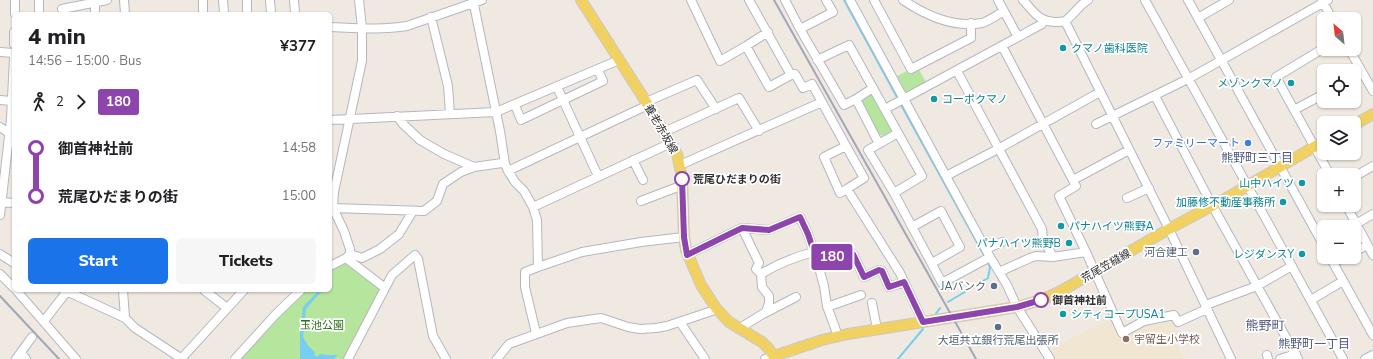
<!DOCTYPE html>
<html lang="en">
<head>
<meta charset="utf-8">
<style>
	body { margin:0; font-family:"Nunito Sans","Noto Sans JP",sans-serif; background:#f6f6f6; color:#202124; height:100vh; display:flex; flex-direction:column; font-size:15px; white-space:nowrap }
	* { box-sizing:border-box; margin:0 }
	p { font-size:13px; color:#757577 }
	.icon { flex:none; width:22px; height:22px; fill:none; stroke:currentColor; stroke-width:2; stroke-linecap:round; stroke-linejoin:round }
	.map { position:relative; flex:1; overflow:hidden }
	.drawer { position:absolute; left:12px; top:12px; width:320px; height:280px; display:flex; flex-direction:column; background:#fff; border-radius:6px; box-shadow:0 1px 3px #0004 }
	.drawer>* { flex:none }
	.badge { padding:0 8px; border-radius:3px; font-size:14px; line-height:26px }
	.needle { width:26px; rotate:332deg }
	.controls { position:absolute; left:1317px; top:12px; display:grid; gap:8px }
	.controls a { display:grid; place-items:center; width:44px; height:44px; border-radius:6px; background:#fff; box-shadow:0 1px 3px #0004; font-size:20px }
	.map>.badge { position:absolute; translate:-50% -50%; box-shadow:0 0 0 2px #fff }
	.legs { display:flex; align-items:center; gap:6px; height:44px; padding:0 16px; font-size:13px }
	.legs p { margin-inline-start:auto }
	.head { display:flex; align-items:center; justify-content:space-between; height:68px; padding:0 16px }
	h1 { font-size:22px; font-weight:800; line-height:30px }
	.action { display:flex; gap:8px; margin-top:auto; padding:8px 16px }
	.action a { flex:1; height:46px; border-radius:6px; background:#1a73e8; color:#fff; font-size:16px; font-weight:800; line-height:46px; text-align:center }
	.action a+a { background:#f6f6f6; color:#202124 }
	ul { padding:0 16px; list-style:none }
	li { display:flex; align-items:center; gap:14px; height:48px; font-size:15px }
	li i { display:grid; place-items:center; width:6px; height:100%; margin:0 5px; background:currentColor }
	li i::after { content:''; width:10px; height:10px; margin:-5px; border:3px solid; border-radius:50%; background:#fff }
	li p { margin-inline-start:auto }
	li:first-child i { background:linear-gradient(#0000 50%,currentColor 0) }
	li:last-child i { background:linear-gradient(currentColor 50%,#0000 0) }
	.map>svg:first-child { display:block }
</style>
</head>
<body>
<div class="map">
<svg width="1373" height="359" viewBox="0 0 1373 359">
	<rect width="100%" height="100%" fill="#efe9e1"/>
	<path fill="#f0e6d1" d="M1173,317L1176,324L1174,326L1182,342L1177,345L1184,359H1055L1049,350L1112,318L1122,335L1147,323Z"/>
	<path fill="#b6e59e" d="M909,70L915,72L919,70L927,84L910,93L905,91L897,76Z
		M870,94L875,95L892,128L891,132L884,136L878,134L862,103L863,98Z
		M346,259L383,288L346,359H237L303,290H330V268Z"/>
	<path fill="#75cff0" d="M319,290H324L317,296L306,309L303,337L309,347L315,352L314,354L317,357L320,354L327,355H338L334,359H300V332L303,307Z"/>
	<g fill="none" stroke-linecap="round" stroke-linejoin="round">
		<path stroke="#75cff0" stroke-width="2" d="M844,0L898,99
			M900,103L985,257
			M948,302L988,278L990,267L987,261
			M935,315L940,308
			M898,359L923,329"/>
		<g stroke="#b4b7c1" stroke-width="10">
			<path id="minor" d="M124,0L125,14
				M203,0V14
				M223,0L224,14
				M247,0V14
				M270,0L271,14
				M294,0L295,14
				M473,0L500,131L505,164L508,171L515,182L524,191L533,207L671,143
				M691,0L720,61L746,46L768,32
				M785,0L800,29
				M826,0L833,12L800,29L844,105L856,99
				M850,0L990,257L1007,285L1017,307L1050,359
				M874,0L911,69L971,38V23
				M903,0C925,15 954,28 982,23C989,21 997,15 1004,11
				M998,0L1018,37
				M1023,0C1034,12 1038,21 1055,22C1058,22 1062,22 1065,21C1071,18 1079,5 1088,0
				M1145,0L1343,359
				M1188,0L1324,246
				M1322,0L1332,19
				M62,9L107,0
				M15,14V0
				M39,14V0
				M95,14V3
				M431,17L448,86L450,114
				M1198,18L1229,0
				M1065,21L1169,229L1231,359
				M330,27C356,28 382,30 407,26L482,0
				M14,32V44
				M746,46L769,87L791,75L749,0
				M1002,46L1076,186L1059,196L1086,252
				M1324,48L1276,77L1330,175
				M1349,49L1373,91
				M0,52L14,53
				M817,60L849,45L922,176L894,193L942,283L990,257
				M957,71L1042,229L1043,239L1053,257
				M791,75L795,74L803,88L812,84L846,146
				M557,87L598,176
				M873,88L856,99L879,144
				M1155,96L1212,205L1298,359
				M0,100L12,101
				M646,102L697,80L716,109
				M515,105L521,120L603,81L598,70
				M885,109L1042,24L1044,20
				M1294,110L1324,94
				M397,116L402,123L420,140L444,154L474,167L502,163
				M330,120L496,112L619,60
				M1096,124L1188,79L1328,0
				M0,127L9,133
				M664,132L739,98L759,131
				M633,160L643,180
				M680,165L822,102
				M508,171L648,105
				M946,176L998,149L1100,92
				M1354,177L1373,166
				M1073,180L1129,150
				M847,189L864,178L846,146L824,157L840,193L847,189L900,273L923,322
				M894,193L868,150L898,133
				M1127,198L1149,188
				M641,201L683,185
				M0,202L14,203
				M1346,205L1373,255
				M533,207L537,220L538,267L525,272V287L536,333
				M331,210L333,208L424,211L437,201L443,184L461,172L474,167
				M0,215L11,119L14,57
				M1356,224L1373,214
				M912,227L941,211L960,247L932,263
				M742,228L759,263L756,269L761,274
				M986,249L1002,242
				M1354,252L1367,245
				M0,254L14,263
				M350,254L362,258L380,249L399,234L413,211
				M687,255L742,228L769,230L800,217L808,234L818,264L839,255L853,254L864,277L879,270L882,271L889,287L904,282
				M1330,257L1373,335
				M346,258L385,288
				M1333,263L1345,257
				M818,264L824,286L827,306L838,336
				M330,266L346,258L350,254V249L344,231L333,208L334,192L362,61V28L359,0
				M538,267L582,252L641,242L684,237
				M999,272L1030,258L1036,256L1053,257L1086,252L1122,333L1144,321L1174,315L1178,322L1207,309
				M0,274L14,288
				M16,290L76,359
				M64,290L125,318L135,328L182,359
				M123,290L125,318
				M204,290L227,308
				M1311,300L1343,281
				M872,303L877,329
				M1206,305L1257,286L1292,266
				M827,307L861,295
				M765,313L796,297
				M44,321L68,290
				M680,322L705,359
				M740,328L766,312L769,303V296L762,287L761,274C779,263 794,257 814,252
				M21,352L26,359
				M1267,355L1268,359
				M16,359L32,337
				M181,359L244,290
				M235,359L276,314L301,290
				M348,359L392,275L415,255L418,259L433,336L446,359
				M497,359L509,344L567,323L601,318L628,327L640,329L656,328L667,326L712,311L716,308
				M765,359L774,356
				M1280,359L1296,354
				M1365,359L1373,355"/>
		</g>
		<g stroke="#c9c9c9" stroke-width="12">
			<path id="major" d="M581,0L648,105L677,154L682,178L684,237L686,250L701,285L716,308L729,322L762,342L769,349L775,359
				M1354,125L1373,114
				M774,356L822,340L848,334L1017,307L1041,300L1061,291L1169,229L1230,196L1324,141"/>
		</g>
		<use href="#minor" stroke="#fff" stroke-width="8"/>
		<use href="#major" stroke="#f2d163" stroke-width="10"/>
		<path stroke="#a3a6b8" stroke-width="2" d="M774,0L976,359
			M0,296L59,359"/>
	</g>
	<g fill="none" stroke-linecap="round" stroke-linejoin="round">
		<g stroke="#fff" stroke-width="9">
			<path id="line-1" d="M682,179L684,237L687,255L742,228L769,230L800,217L808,234L818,264L839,254H853L864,277L879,270L882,271L889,287L904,282L923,322L1017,307L1041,300"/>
		</g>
		<use href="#line-1" stroke="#8e44ad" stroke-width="6"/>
	</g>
	<g fill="#0f9aa8" stroke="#fff" stroke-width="1.5">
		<circle cx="1063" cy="48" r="4"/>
		<circle cx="1291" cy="83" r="4"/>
		<circle cx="934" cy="99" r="4"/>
		<circle cx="1302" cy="183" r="4"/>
		<circle cx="1283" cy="202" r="4"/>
		<circle cx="1061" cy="226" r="4"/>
		<circle cx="1069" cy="243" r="4"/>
		<circle cx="1302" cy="254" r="4"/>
		<circle cx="1063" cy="314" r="4"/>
	</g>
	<circle fill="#3f7fe0" stroke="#fff" stroke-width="1.5" cx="1248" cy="143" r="4"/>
	<g fill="#fff" stroke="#8e44ad" stroke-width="2">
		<circle cx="682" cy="179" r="7"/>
		<circle cx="1041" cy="300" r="7"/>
	</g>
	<g fill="#5c6f8a" stroke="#fff" stroke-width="1.5">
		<circle cx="1196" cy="252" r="4"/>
		<circle cx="994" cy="286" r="4"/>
		<circle cx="998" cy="327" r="4"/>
	</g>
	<circle fill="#8d6e63" stroke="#fff" stroke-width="1.5" cx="1126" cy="339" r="4"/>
	<g text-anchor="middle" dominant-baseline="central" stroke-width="3.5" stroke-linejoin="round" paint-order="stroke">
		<g font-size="11" fill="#0d838f" stroke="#fff" text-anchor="end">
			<text x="1071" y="48" text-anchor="start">クマノ歯科医院</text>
			<text x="1283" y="83">メゾンクマノ</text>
			<text x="942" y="99" text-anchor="start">コーポクマノ</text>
			<text x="1294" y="183">山中ハイツ</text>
			<text x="1275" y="202">加藤修不動産事務所</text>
			<text x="1069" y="226" text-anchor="start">パナハイツ熊野A</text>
			<text x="1061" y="243">パナハイツ熊野B</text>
			<text x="1294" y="254">レジダンスY</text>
			<text x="1071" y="314" text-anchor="start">シティコープUSA1</text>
		</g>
		<g font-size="11" fill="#2e2e2e" stroke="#fff">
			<text transform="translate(661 129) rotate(60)">養老赤坂線</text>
			<text transform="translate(1106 266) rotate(-30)">荒尾笠縫線</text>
		</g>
		<g font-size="11" fill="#366cbe" stroke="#fff" text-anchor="end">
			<text x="1240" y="143">ファミリーマート</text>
		</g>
		<g font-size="11" font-weight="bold" fill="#2e2e2e" stroke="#fff" text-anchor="start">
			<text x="693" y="179">荒尾ひだまりの街</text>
			<text x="1052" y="300">御首神社前</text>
		</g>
		<g font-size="11" fill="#4e5e75" stroke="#fff" text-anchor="end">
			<text x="1188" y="252">河合建工</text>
			<text x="986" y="286">JAバンク</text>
			<text x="998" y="340" text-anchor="middle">大垣共立銀行荒尾出張所</text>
		</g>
		<g font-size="11" fill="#2c6e1b" stroke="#fff">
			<text x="322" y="325">玉池公園</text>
		</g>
		<g font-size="11" fill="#785e54" stroke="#fff" text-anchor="start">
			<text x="1134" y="339">宇留生小学校</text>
		</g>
		<g font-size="12" fill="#4d5680" stroke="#fff">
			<text x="1257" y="158">熊野町三丁目</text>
			<text x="1314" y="344">熊野町一丁目</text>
		</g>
		<g font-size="13" fill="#4d5680" stroke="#fff">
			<text x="1265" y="326">熊野町</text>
		</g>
	</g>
</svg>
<div class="controls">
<a><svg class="needle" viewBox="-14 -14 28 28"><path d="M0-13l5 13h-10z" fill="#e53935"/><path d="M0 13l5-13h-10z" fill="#757577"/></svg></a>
<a><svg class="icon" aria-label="locate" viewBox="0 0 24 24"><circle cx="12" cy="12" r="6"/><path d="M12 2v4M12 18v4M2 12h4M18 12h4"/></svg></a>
<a><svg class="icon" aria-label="layers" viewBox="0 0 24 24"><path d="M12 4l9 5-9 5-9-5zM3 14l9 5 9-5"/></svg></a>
<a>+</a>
<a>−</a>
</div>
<b class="badge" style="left:832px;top:257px;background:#8e44ad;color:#fff">180</b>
<section class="drawer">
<div class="head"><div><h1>4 min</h1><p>14:56 – 15:00 · Bus</p></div><b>¥377</b></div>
<div class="legs"><svg class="icon" aria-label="walk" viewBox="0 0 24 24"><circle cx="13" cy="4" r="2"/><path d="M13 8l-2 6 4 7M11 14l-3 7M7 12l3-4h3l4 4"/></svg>2<svg class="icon" aria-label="forward" viewBox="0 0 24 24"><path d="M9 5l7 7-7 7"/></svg><b class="badge" style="background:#8e44ad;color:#fff">180</b></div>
<ul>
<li><i style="color:#8e44ad"></i><b>御首神社前</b><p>14:58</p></li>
<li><i style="color:#8e44ad"></i><b>荒尾ひだまりの街</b><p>15:00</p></li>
</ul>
<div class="action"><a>Start</a><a>Tickets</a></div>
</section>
</div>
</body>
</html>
